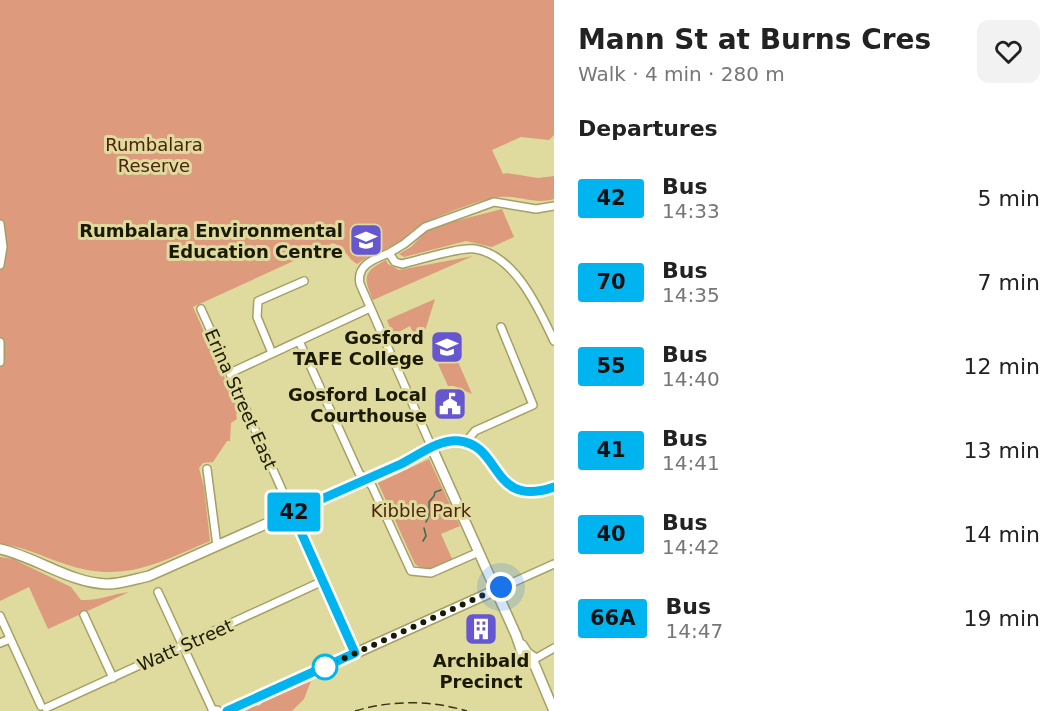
<!DOCTYPE html>
<html lang="en">
<head>
<meta charset="utf-8">
<style>
	body { margin:0; font-family:"DejaVu Sans",sans-serif; background:#f2f2f2; color:#222; height:100vh; display:flex; flex-direction:column; font-size:22px; white-space:nowrap }
	* { box-sizing:border-box; margin:0 }
	p { font-size:20px; color:#767676 }
	.icon { flex:none; width:33px; height:33px; fill:none; stroke:currentColor; stroke-width:2; stroke-linecap:round; stroke-linejoin:round }
	.map { position:relative; flex:1; overflow:hidden }
	.sheet { display:flex; flex-direction:column; background:#fff; width:510px }
	.sheet>* { flex:none }
	.badge { padding:0 12px; border-radius:4px; font-size:21px; line-height:39px }
	.you { position:absolute; width:30px; height:30px; margin:-15px; border:4px solid #fff; border-radius:50%; background:#1a73e8; box-shadow:0 0 0 9px #1a73e833 }
	.map>.badge { position:absolute; translate:-50% -50%; box-shadow:0 0 0 3px #fff }
	h2 { padding:0 24px; font-size:22px; line-height:54px }
	.round { display:grid; place-items:center; flex:none; width:63px; height:63px; border-radius:12px; background:#f2f2f2 }
	.summary { display:flex; align-items:center; justify-content:space-between; height:102px; padding:0 24px }
	h1 { font-size:28px; font-weight:800; line-height:45px }
	ul { padding:0; list-style:none }
	li { display:flex; align-items:center; gap:18px; height:84px; padding:0 24px }
	li div { flex:1 }
	li b { display:block; font-size:22px }
	li em { font-style:normal }
	li .badge { min-width:66px; font-weight:700; text-align:center }
	main { display:flex; flex:1; min-height:0 }
	.map>svg:first-child { display:block }
</style>
</head>
<body>
<main>
<div class="map">
<svg width="554" height="711" viewBox="0 0 554 711">
	<rect width="100%" height="100%" fill="#dfdb9e"/>
	<path fill="#dd9a7c" d="M0,0H554V135L549,140L521,137L492,150L503,174L507,173L538,178L554,176V199C535,205 518,195 499,197C481,199 431,218 416,228C409,232 405,239 398,243C384,250 370,255 357,264C345,257 348,249 333,243L193,307L240,412L236,414L237,419L231,423L230,441H227L213,462L203,463L199,468L204,487L210,541C158,563 123,584 65,564C43,557 23,546 0,544Z
		M502,209L514,237L492,247L466,241L404,257L399,254L411,247L426,231L440,225Z
		M473,256L373,300C363,277 363,272 386,260L388,264L399,270Z
		M435,299L425,331L414,335L410,326L393,335L387,320Z
		M455,355L472,394L454,386H448L438,364Z
		M429,459L460,526L441,534L453,561L426,571L415,564L378,483Z
		M0,557L13,559L71,587L81,600C100,601 111,594 129,592L48,629L29,587L0,601Z
		M311,681L304,699L292,711H245L257,705L259,706L263,702Z"/>
	<g fill="none" stroke-linecap="round" stroke-linejoin="round">
		<path stroke="#356e50" stroke-width="1.5" d="M426,522L429,516V502L434,496L435,492L441,490
			M423,541L426,536L424,528"/>
		<g stroke="#a4a065" stroke-width="10">
			<path id="minor" d="M554,206L536,209L494,202L425,227L404,244L389,253L395,262L402,264C420,260 458,247 475,249C515,255 539,309 554,341
				M0,224L3,247L0,265
				M389,253C374,259 356,265 360,284L432,448
				M201,309L355,653
				M299,341L359,473L372,486L411,571L431,573L479,552
				M0,342V362
				M272,353L257,317L258,301L304,281
				M230,373L370,308
				M466,442L475,431L533,405L501,327
				M207,469L217,546
				M496,590L554,564
				M158,592L213,711
				M84,615L113,678
				M0,616L41,706
				M0,643L10,639
				M533,660L554,648
				M46,708L323,581"/>
		</g>
		<g stroke="#a4a065" stroke-width="12">
			<path id="major" d="M432,448L516,635L523,655
				M0,549C36,557 70,583 107,584C121,584 135,579 149,576L403,463C419,455 437,442 454,440C498,438 490,510 554,487
				M522,645L527,653L533,657L530,663L526,664L523,660L526,653
				M533,661L554,711
				M213,711H217
				M227,711L496,590"/>
		</g>
		<use href="#minor" stroke="#fff" stroke-width="7"/>
		<use href="#major" stroke="#fff" stroke-width="9"/>
		<path stroke="#373418" stroke-width="1.5" stroke-dasharray="9 4.5" stroke-linecap="butt" d="M355,711C392,700 430,700 467,711"/>
	</g>
	<g fill="none" stroke-linecap="round" stroke-linejoin="round">
		<g stroke="#fff" stroke-width="14">
			<path id="line" d="M227,711L355,653L292,512C329,496 365,480 401,464C419,455 440,438 460,441C502,446 491,509 554,487"/>
		</g>
		<use href="#line" stroke="#00b5ef" stroke-width="9"/>
		<path stroke="#1b1902" stroke-width="6" stroke-dasharray="0 10.8" d="M325,667L501,587"/>
	</g>
	<defs>
		<g id="school-square" transform="scale(1.725)"><rect x="-9" y="-9" width="18" height="18" rx="4" fill="#6656d0" stroke="#dfdb9e"/><path d="M0-5L7-2L0 1L-7-2ZM-4 1L0 2.5L4 1V4Q0 6-4 4Z" fill="#fff"/></g>
		<g id="university-square" transform="scale(1.725)"><rect x="-9" y="-9" width="18" height="18" rx="4" fill="#6656d0" stroke="#dfdb9e"/><path d="M0-5L7-2L0 1L-7-2ZM-4 1L0 2.5L4 1V4Q0 6-4 4Z" fill="#fff"/></g>
		<g id="civic-square" transform="scale(1.725)"><rect x="-9" y="-9" width="18" height="18" rx="4" fill="#6656d0" stroke="#dfdb9e"/><path d="M-.6-6.5H3V-4.5H.6V-3L4-1V1h2V6H-6V1h2V-1L-.6-3ZM-1.2 2.5V6h2.4V2.5Z" fill="#fff"/></g>
		<g id="building-square" transform="scale(1.725)"><rect x="-9" y="-9" width="18" height="18" rx="4" fill="#6656d0" stroke="#dfdb9e"/><path d="M-4-6H4V6H1V3H-1V6H-4ZM-2.5-4.3h1.7v1.8h-1.7ZM.8-4.3h1.7v1.8H.8ZM-2.5-1h1.7V.8h-1.7ZM.8-1h1.7V.8H.8Z" fill="#fff"/></g>
	</defs>
	<g fill-rule="evenodd">
		<use href="#school-square" x="366" y="240"/>
		<use href="#university-square" x="447" y="347"/>
		<use href="#civic-square" x="450" y="404"/>
		<use href="#building-square" x="481" y="629"/>
	</g>
	<circle fill="#fff" stroke="#00b5ef" stroke-width="3" cx="325" cy="667" r="12"/>
	<g text-anchor="middle" dominant-baseline="central" stroke-width="6" stroke-linejoin="round" paint-order="stroke">
		<g font-size="18" fill="#4e210a" stroke="#dfdb9e">
			<text x="154" y="144">Rumbalara<tspan x="154" dy="21">Reserve</tspan></text>
			<text x="421" y="510">Kibble Park</text>
		</g>
		<g font-size="18" font-weight="bold" fill="#1b1902" stroke="#dfdb9e" text-anchor="end">
			<text x="343" y="230">Rumbalara Environmental<tspan x="343" dy="21">Education Centre</tspan></text>
			<text x="424" y="337">Gosford<tspan x="424" dy="21">TAFE College</tspan></text>
			<text x="427" y="394">Gosford Local<tspan x="427" dy="21">Courthouse</tspan></text>
			<text x="481" y="660" text-anchor="middle">Archibald<tspan x="481" dy="21">Precinct</tspan></text>
		</g>
		<g font-size="18" fill="#1b1902" stroke="#dfdb9e">
			<text transform="translate(241 399) rotate(66)">Erina Street East</text>
			<text transform="translate(185 645) rotate(-24)">Watt Street</text>
		</g>
	</g>
</svg>
<div class="you" style="left:501px;top:587px"></div>
<b class="badge" style="left:294px;top:512px;background:#00b5ef;color:#111">42</b>
</div>
<section class="sheet">
<div class="summary"><div><h1>Mann St at Burns Cres</h1><p>Walk · 4 min · 280 m</p></div><a class="round"><svg class="icon" aria-label="heart" viewBox="0 0 24 24"><path d="M12 20l-8-8c-3-5 5-10 8-4 3-6 11-1 8 4z"/></svg></a></div>
<h2>Departures</h2>
<ul>
<li><span class="badge" style="background:#00b5ef;color:#111">42</span><div><b>Bus</b><p>14:33</p></div><em>5 min</em></li>
<li><span class="badge" style="background:#00b5ef;color:#111">70</span><div><b>Bus</b><p>14:35</p></div><em>7 min</em></li>
<li><span class="badge" style="background:#00b5ef;color:#111">55</span><div><b>Bus</b><p>14:40</p></div><em>12 min</em></li>
<li><span class="badge" style="background:#00b5ef;color:#111">41</span><div><b>Bus</b><p>14:41</p></div><em>13 min</em></li>
<li><span class="badge" style="background:#00b5ef;color:#111">40</span><div><b>Bus</b><p>14:42</p></div><em>14 min</em></li>
<li><span class="badge" style="background:#00b5ef;color:#111">66A</span><div><b>Bus</b><p>14:47</p></div><em>19 min</em></li>
</ul>
</section>
</main>
</body>
</html>
